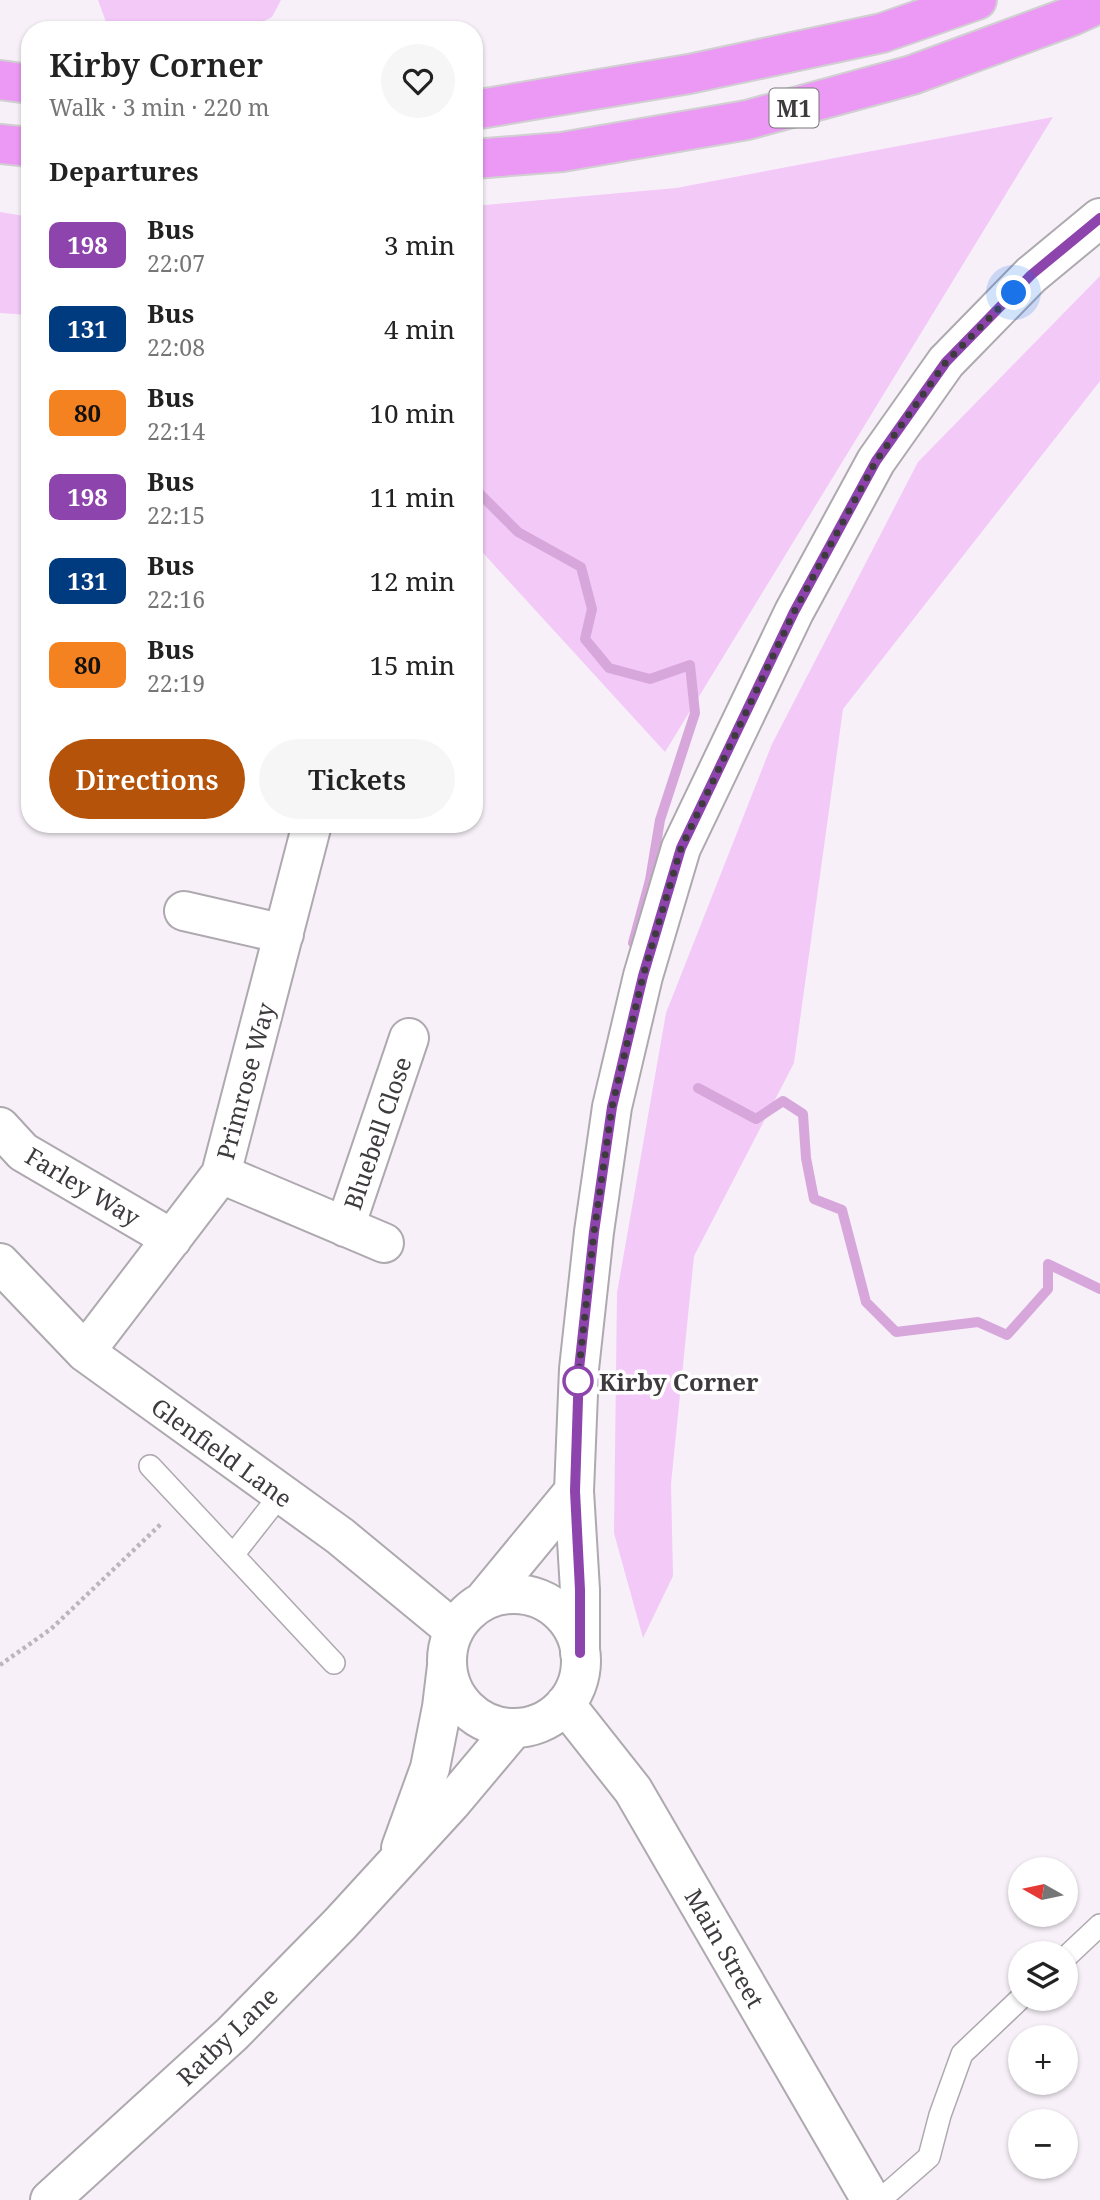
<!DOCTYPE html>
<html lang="en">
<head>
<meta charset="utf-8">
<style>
	body { margin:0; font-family:"Noto Serif",serif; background:#f6f6f6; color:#222; height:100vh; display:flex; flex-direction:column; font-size:26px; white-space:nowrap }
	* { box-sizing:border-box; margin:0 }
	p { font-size:23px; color:#767676 }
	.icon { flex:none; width:38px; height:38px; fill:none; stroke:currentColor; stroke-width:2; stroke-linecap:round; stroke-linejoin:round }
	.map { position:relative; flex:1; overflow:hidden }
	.panel { position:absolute; left:21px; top:21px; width:462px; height:812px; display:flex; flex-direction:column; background:#fff; border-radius:28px; box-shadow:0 2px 5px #0004 }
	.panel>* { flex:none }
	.badge { padding:0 14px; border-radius:10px; font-size:24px; line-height:46px }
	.needle { width:46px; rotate:279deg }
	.buttons { position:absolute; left:1008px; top:1857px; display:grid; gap:14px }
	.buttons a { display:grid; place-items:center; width:70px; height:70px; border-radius:50%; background:#fff; box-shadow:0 2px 5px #0004; font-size:35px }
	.you { position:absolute; width:35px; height:35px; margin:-18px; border:5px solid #fff; border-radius:50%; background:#1a73e8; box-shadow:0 0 0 10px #1a73e833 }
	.map>.badge { position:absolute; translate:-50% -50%; box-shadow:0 0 0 4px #fff }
	h2 { padding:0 28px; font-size:26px; line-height:63px }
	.round { display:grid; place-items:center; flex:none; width:74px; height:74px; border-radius:37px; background:#f6f6f6 }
	.headline { display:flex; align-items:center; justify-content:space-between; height:119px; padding:0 28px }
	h1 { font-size:33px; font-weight:600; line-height:52px }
	.button { display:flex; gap:14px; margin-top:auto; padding:14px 28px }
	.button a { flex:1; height:80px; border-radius:42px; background:#b45309; color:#fff; font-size:28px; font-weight:600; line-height:80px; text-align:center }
	.button a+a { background:#f6f6f6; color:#222 }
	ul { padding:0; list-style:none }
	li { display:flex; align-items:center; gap:21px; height:84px; padding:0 28px }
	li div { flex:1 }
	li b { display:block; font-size:26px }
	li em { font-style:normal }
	li .badge { min-width:77px; font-weight:700; text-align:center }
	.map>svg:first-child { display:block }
</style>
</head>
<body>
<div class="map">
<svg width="1100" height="2200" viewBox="0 0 1100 2200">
	<rect width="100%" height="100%" fill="#f7f0f8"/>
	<path fill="#f3c9f8" d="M98,0H281L272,17L246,30H109Z
		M1053,117L665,752L474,543V206L676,188Z
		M0,212L30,217V315L0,313Z
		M1100,276V381L843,709L794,1063L694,1256L671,1484L673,1576L643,1638L614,1533L617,1293L666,1013L772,744L918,462Z"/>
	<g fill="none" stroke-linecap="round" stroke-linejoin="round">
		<path stroke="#d7a7dc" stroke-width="10" d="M474,488L518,532L581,567L592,609L585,639L609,668L650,679L690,665L695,713L660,820L650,880L633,943
			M698,1088L756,1119L783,1101L803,1114L806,1158L814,1199L842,1210L866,1302L896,1332L978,1322L1007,1335L1048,1289V1264L1100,1289"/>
		<g stroke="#aea8af" stroke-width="24">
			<path id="lane" d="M150,1466L334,1663
				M233,1555L281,1494
				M1066,1957L1100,1925
				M880,2200L929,2157L940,2115L962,2054L1021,1998"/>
		</g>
		<g stroke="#aea8af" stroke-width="42">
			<path id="street" d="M184,911L284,934
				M0,1127L23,1152L172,1239
				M221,1174L384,1243
				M345,1227L409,1038
				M0,1263L85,1352L340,1536L454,1630
				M85,1352L221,1174L312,824"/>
		</g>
		<g stroke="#aea8af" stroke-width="42">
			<path id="secondary" d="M447 1661a67 67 0 1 1 134 0a67 67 0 1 1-134 0Z
				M484,1600L574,1491
				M580,1653V1590L574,1491L579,1369L594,1232L612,1107L643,976L681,848L794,612L876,461L946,362L1031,275L1100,218
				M565,1704L633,1790L871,2200
				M401,1848L430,1768L442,1707L447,1666
				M50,2200L232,2034L340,1924L451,1803L514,1728"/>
		</g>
		<g stroke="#d1d0d1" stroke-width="42">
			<path id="highway" d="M0,80L30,84
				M474,110L689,74L882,33L977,0
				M0,144L30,147
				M474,159L562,152L747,120L912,75L1072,16L1100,3"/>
		</g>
		<path stroke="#bbb6bc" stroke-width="4.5" stroke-dasharray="3.5 3.5" stroke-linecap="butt" d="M0,1665L51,1629L162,1523"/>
		<use href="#lane" stroke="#fff" stroke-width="21"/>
		<use href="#street" stroke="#fff" stroke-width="38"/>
		<use href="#secondary" stroke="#fff" stroke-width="38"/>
		<use href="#highway" stroke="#eb99f5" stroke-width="38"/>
	</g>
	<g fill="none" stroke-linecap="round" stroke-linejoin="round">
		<g stroke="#fff" stroke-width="16">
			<path id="line" d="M580,1653V1590L575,1491L579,1369L594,1232L612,1107L643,976L681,848L794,612L876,461L946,362L1031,275L1100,218"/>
		</g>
		<use href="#line" stroke="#8e44ad" stroke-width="10"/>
		<path stroke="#3e3b3e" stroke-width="7" stroke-dasharray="0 12.6" d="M578,1381V1393L579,1369L594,1232L612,1107L643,976L681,848L794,612L876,461L946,362L1014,293"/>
	</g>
	<circle fill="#fff" stroke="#8e44ad" stroke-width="3.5" cx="578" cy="1381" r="14"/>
	<g text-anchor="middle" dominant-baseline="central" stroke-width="7" stroke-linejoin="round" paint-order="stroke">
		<rect fill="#fff" stroke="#787678" stroke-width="2" x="769.5" y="88.5" width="49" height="39" rx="5"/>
		<g font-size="23" font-weight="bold" fill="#3e3b3e">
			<text x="794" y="108">M1</text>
		</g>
		<g font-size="24" fill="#3e3b3e" stroke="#fff">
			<text transform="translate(245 1081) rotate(-75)">Primrose Way</text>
			<text transform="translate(377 1133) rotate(-71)">Bluebell Close</text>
			<text transform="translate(83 1186) rotate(31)">Farley Way</text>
			<text transform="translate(222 1452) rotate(36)">Glenfield Lane</text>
			<text transform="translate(725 1948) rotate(60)">Main Street</text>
			<text transform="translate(227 2036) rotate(-44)">Ratby Lane</text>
		</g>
		<g font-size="24" font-weight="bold" fill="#3e3b3e" stroke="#fff" text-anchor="start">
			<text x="599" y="1381">Kirby Corner</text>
		</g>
	</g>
</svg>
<div class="buttons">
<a><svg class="needle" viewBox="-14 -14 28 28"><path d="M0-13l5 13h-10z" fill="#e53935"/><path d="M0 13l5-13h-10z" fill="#767676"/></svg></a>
<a><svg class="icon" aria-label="layers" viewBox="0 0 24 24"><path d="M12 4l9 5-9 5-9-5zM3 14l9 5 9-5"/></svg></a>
<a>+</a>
<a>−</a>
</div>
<div class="you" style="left:1014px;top:293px"></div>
<section class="panel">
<div class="headline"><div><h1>Kirby Corner</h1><p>Walk · 3 min · 220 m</p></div><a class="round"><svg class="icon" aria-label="heart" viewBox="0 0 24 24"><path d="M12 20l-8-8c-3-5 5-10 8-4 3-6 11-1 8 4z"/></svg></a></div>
<h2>Departures</h2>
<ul>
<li><span class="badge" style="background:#8e44ad;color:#fff">198</span><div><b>Bus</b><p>22:07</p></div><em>3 min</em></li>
<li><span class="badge" style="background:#003b80;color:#fff">131</span><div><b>Bus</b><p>22:08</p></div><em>4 min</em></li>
<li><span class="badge" style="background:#f58220;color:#111">80</span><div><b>Bus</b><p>22:14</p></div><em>10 min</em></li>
<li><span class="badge" style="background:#8e44ad;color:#fff">198</span><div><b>Bus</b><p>22:15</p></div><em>11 min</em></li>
<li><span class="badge" style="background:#003b80;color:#fff">131</span><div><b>Bus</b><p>22:16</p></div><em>12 min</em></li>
<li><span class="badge" style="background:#f58220;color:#111">80</span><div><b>Bus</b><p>22:19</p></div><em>15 min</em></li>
</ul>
<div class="button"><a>Directions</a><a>Tickets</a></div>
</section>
</div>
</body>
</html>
